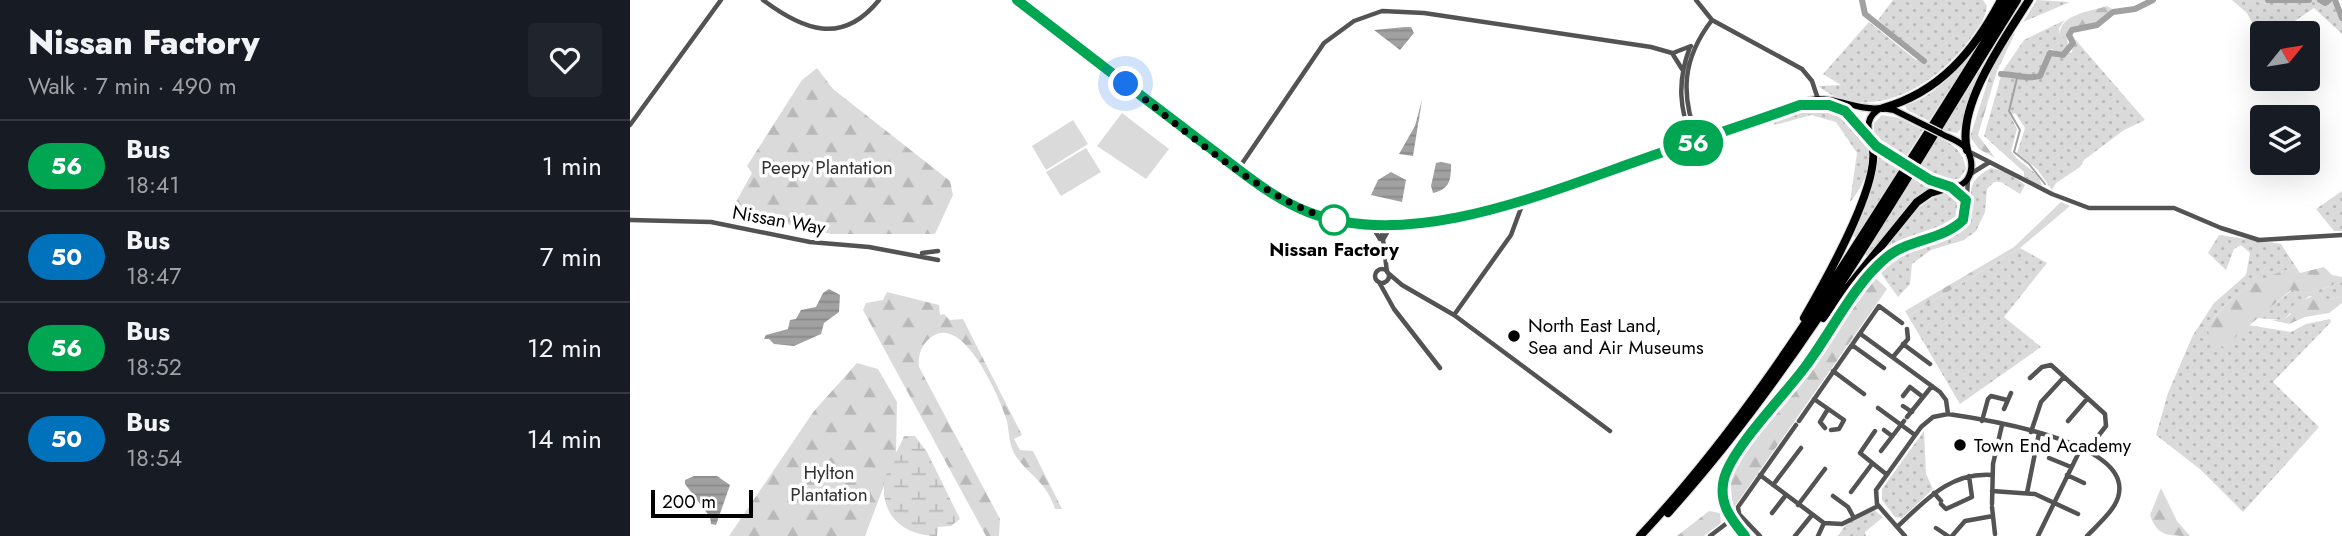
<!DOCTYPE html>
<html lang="en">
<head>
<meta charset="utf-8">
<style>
	body { margin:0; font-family:Jost,sans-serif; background:#20242c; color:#f1f3f6; height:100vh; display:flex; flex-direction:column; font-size:26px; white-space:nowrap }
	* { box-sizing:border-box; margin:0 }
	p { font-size:23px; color:#9ea1a6 }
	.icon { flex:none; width:38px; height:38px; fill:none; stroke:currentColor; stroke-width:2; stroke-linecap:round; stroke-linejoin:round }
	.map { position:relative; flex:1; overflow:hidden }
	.details { display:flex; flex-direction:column; background:#171b24; width:630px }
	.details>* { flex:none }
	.badge { padding:0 14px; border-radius:23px; font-size:24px; line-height:46px }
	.needle { width:46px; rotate:60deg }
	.tools { position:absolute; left:1620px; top:21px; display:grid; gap:14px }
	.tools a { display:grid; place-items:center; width:70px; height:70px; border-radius:7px; background:#171b24; box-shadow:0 7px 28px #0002; font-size:35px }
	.scale { position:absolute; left:21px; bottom:18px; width:102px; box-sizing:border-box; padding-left:7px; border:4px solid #000; border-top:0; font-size:19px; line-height:24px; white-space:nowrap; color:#000; -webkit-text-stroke:5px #fff; paint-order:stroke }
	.you { position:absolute; width:35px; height:35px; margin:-18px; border:5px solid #fff; border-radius:50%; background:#1a73e8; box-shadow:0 0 0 10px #1a73e833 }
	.map>.badge { position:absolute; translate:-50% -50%; box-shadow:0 0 0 4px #fff }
	.round { display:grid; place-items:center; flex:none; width:74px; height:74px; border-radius:7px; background:#20242c }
	.headline { display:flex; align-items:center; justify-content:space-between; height:119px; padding:0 28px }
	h1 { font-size:33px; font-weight:800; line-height:52px }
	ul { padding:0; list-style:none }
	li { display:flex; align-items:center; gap:21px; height:91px; padding:0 28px; border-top:2px solid #363941 }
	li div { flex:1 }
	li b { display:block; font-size:26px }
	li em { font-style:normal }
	li .badge { min-width:77px; font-weight:700; text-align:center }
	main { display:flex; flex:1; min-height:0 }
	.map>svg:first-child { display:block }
</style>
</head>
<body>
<main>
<section class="details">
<div class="headline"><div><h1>Nissan Factory</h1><p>Walk · 7 min · 490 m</p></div><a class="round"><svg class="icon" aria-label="heart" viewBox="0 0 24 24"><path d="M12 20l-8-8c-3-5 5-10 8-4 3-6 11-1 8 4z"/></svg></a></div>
<ul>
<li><span class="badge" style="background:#00a651;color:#fff">56</span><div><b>Bus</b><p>18:41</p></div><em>1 min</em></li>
<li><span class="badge" style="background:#0072bc;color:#fff">50</span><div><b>Bus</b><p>18:47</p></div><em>7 min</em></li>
<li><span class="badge" style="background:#00a651;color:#fff">56</span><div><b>Bus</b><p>18:52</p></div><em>12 min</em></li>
<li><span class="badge" style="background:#0072bc;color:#fff">50</span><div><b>Bus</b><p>18:54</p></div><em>14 min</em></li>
</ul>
</section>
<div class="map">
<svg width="1712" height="536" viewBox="0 0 1712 536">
	<defs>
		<pattern id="grass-dots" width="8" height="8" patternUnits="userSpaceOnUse" patternTransform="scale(1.75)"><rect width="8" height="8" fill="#dadada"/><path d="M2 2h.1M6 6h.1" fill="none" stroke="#b9b9b9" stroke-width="1.8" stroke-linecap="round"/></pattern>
		<pattern id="forest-firs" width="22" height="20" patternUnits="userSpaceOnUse" patternTransform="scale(1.75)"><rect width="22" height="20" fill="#dadada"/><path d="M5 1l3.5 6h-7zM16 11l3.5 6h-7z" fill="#b9b9b9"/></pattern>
		<pattern id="wetland-marsh" width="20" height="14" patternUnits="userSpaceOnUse" patternTransform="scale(1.75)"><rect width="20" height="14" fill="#dadada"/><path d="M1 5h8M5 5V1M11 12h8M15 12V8" fill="none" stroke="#b9b9b9"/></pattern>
		<pattern id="water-rules" width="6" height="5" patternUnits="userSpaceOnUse" patternTransform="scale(1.75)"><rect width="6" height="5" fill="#a1a1a1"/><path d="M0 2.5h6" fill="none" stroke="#898989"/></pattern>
	</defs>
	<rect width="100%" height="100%" fill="#fff"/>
	<path fill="url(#grass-dots)" d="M1263,0H1353L1357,6C1355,20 1348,28 1340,39C1308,84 1239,127 1188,86L1211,85L1193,74L1239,22L1286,60L1292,59L1248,20Z
		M1407,0L1440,2L1393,22Z
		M1602,0H1688L1695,4L1704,1L1712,20V34L1684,8L1647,33H1633V43L1617,13Z
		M1435,20L1429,28L1430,36L1435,38L1437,34L1438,49L1433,54L1421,49L1408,75C1399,77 1384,71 1372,72L1394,40Z
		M1359,29L1299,121L1277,110L1275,105C1311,96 1337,56 1359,29Z
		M1444,38L1515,120L1494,130L1454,160L1450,167L1426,183L1422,190L1407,169L1387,153L1395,128L1385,113L1380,115L1387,129L1381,151C1389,165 1410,170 1412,187L1394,177V172L1354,136L1371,76L1407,80L1412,77L1422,56L1429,58L1442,52Z
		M1355,62L1333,126L1327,133L1312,130Z
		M1182,107C1189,108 1198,107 1204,109C1220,114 1239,139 1240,157C1240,170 1229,193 1220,202L1227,153L1206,122L1181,115L1145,125L1141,119Z
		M1252,115L1269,118L1293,130L1276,157L1244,135V123Z
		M1308,137C1324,145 1333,151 1336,169L1330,178L1315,182L1289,167Z
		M1250,154L1271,169L1226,238L1221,234L1231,215Z
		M1361,168L1377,172L1395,185L1390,194L1371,182H1364L1357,189L1355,212L1346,231L1334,240L1301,250L1282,264L1280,284L1268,297L1248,269C1265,252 1288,244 1310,236C1317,234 1329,232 1334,226C1355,205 1323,188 1361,168Z
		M1282,176L1309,188L1289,197L1237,256L1234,251Z
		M1712,191V231H1704L1686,209Z
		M1314,193L1325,194L1333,209L1325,223C1293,235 1273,239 1247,262L1243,259C1263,237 1286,201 1314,193Z
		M1589,235L1651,244L1666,267C1627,279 1600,294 1577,328L1594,347L1618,325L1661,332L1676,324L1700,319L1701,322L1643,382L1689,427L1613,512L1571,470L1526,435L1538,393L1563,335L1584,303L1616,275L1620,253L1611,245L1604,249L1596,270L1578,253Z
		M1390,248L1417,263L1374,317L1411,347L1330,404L1278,316Z
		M1712,282V296L1700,300L1679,296L1653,320L1627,318L1662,290L1679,293Z
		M1294,431L1296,474L1303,489L1272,518L1265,517L1252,500V489Z
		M1244,510L1253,517L1235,532L1236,536H1208L1217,523Z"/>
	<path fill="url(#forest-firs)" d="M1477,6L1482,9C1478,13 1474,19 1469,22C1455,29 1444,21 1435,39L1430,36C1428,14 1460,12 1477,6Z
		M1385,33L1367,71L1348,135L1365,158L1349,149L1340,137L1364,62L1381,35Z
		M187,68L203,89L320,181L323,195L305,234H201L101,211L122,173L117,166L172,80Z
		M1431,202L1440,206L1390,248L1278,316L1275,311L1384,247Z
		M1666,267L1670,273L1694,267L1702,275L1712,277V282L1679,293L1661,290L1594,347L1582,344L1577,328C1600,294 1627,278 1666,267Z
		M1246,278L1257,289L1103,509L1100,478L1105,463Z
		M257,292L309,305L310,315L314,314L320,320L333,319L392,435L384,439L390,450L403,451L432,509H425C416,480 396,474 384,453C379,443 379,432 377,421C370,397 329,303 296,342C290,349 288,358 289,367L370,519L369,536H356L233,310L236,303L253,300Z
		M1687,294L1700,300L1712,296V303L1699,313L1675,317L1659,324L1641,320H1653L1661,314L1660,307Z
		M227,363L248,369L267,402L266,454L235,536H99L184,411Z
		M1531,488L1547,521L1560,536C1538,536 1527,536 1520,515Z
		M1079,511L1090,513L1091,523L1074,536H1047Z"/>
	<path fill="url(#wetland-marsh)" d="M274,436H285L297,452L330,519L321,526L308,527L307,536C278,536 253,520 254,487C254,472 268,451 274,436Z"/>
	<path fill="#dadada" d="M492,113L539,149L516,179L467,146Z
		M443,120L458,144L416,170L402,146Z
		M456,148L471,172L431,196L416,172Z"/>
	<path fill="url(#water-rules)" d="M775,27H781L784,33L770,50L744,30Z
		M792,100L783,156L769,154L785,126Z
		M811,162L821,164C821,180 820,189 803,193L801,186L806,163Z
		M761,172L776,180L772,202L741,195L748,180Z
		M199,289L210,295L209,312L194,323L191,334L164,346L144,344L139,339H134L136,335L158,329L160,320L166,319L171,310L186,307L193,293Z
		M64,476H87L100,485L86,525L81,524L80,517L55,484V480Z"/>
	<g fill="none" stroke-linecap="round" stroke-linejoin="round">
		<path stroke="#a1a1a1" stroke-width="2" d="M1388,74L1379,111L1390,130L1384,152L1399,164L1415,184"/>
		<path stroke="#a1a1a1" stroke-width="6" d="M1232,0L1235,14L1294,61
			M1638,0H1679
			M1690,0L1695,3L1699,0
			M1705,0L1712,18
			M1371,74C1385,74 1397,80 1410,76L1420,53L1433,55L1443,43L1439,35L1442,30L1467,25L1483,12L1505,9L1523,0"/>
		<g stroke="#dbdbdb" stroke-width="9">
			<path id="major" d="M387,0L644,193L675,211L714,222H779L821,218L884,204L1181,100C1206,96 1227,111 1251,108
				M1172,105C1210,107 1215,106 1238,139
				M1271,162L1241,142C1237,127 1236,116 1251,108L1264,110L1294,125
				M1285,171C1295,177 1308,187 1320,187C1343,188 1347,160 1334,146C1327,140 1317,137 1310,133"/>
		</g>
		<g stroke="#dbdbdb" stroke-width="10">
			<path id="highway" d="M1253,108C1310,92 1344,51 1371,0
				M1337,150C1326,105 1376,37 1399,0
				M1174,318C1193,285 1256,176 1241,142
				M1193,318L1287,202L1300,193L1320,187
				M1038,513C1177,359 1277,175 1387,0
				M1010,536C1103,437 1175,326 1248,211C1292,141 1338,72 1380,0"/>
		</g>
		<path stroke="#535353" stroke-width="4.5" d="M133,0C173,30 212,46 249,0
			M1066,0L1082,20L1172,69L1182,81L1188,99
			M1060,47C1047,81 1049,109 1063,143
			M1043,53L1061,46
			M1064,124L1079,134
			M0,125L91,0
			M1068,140C1050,95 1052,59 1082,20
			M1338,151L1422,194L1459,208H1544L1591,228L1629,240L1712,235
			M609,168L694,43L724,21L752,11L794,13L1021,47L1042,53L1052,69
			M1342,173L1358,163
			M1321,187L1335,199
			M0,220L81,222L180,242L239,247L308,260
			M751,223L757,272
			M731,224L744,229L750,239
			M754,238L759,229L769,224
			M292,253L308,251
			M745 276a7 7 0 1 1 14 0a7 7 0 1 1-14 0Z
			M758,273L772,285L824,315L980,431
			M749,282L764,309L810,368
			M824,315L881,235L891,208
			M1232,335L1310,392L1316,400L1318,414
			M1273,344L1300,364
			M1222,345L1254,368
			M1263,357L1278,339L1277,329
			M1203,371L1234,394
			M1400,378L1412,367L1421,365L1475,414L1476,426L1458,449
			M1273,396L1280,387L1293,397
			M1184,399L1214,420L1209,429L1201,430
			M1273,406L1282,412
			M1248,408L1285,435
			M1374,409L1381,393
			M1277,417L1302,386
			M1169,421L1249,306L1272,323
			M1352,421L1358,399L1361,396L1377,400
			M1438,421L1457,399
			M1195,428L1190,422L1198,409
			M1254,430L1262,436
			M1245,431L1230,453L1256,474
			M1401,432L1411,402L1434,377
			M1251,451L1274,421
			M1419,458L1441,467
			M1130,475L1194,523L1212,524L1248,506
			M1437,475L1454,483
			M1143,485L1171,448
			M1362,491L1405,494L1448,514
			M1221,492L1242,464
			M1304,493L1311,501
			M1397,493L1409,433
			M1203,496L1218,507L1224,518
			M1311,504L1316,509L1342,497L1339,476
			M1362,504L1363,464L1372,425
			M1168,505L1195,469
			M1362,507L1365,534
			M1142,513L1156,495
			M1267,527C1296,500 1320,472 1362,475
			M1306,528L1318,536
			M1080,536L1101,520
			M1115,536L1097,513L1094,503L1093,484L1102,459L1159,389L1249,265L1271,248L1331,223L1336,212L1338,179
			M1130,536L1109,514L1108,507L1166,425
			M1165,536L1182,515
			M1188,536L1194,523
			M1275,536L1247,504L1246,490L1291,427L1303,417L1318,414C1353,419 1498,441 1489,493C1487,509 1468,524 1457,536
			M1322,536L1335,521L1363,516
			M1408,536L1452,446"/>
		<use href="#major" stroke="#000" stroke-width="6"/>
		<use href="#highway" stroke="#000" stroke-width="8"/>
		<g stroke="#dbdbdb" stroke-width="9" stroke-linecap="butt">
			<path id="major-bridge" d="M1294,125L1310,133
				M1271,162L1285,171"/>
		</g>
		<use href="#major-bridge" stroke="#000" stroke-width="6"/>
	</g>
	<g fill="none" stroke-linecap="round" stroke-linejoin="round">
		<g stroke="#fff" stroke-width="16">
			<path id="line" d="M387,0C449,48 510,95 572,142C605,166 639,197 678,212C780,252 918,192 1016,158C1067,140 1118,124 1170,105H1199L1215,111L1246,146L1300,180L1321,187L1336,200L1333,220C1313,240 1279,239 1257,257C1224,284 1203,329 1178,363C1157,393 1102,447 1094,479C1088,503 1101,519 1115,536"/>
		</g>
		<use href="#line" stroke="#00a651" stroke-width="10"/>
		<path stroke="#000" stroke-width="7" stroke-dasharray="0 12.6" d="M496,84C553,129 634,201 704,220"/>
	</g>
	<circle fill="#fff" stroke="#00a651" stroke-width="3.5" cx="704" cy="220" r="14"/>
	<g fill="#000" stroke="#fff" stroke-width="2.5">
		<circle cx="884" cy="336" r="7"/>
		<circle cx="1330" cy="445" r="7"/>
	</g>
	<g text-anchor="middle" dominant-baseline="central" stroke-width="7" stroke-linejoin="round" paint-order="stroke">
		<g font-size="19" fill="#313131" stroke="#fff">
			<text x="197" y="167">Peepy Plantation</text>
			<text x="199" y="472">Hylton<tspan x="199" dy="22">Plantation</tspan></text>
		</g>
		<g font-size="19" fill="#000" stroke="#fff">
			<text transform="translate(149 220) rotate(10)">Nissan Way</text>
		</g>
		<g font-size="19" font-weight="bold" fill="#000" stroke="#fff">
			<text x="704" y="249">Nissan Factory</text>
		</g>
		<g font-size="19" fill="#000" stroke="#fff" text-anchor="start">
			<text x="898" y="325">North East Land,<tspan x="898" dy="22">Sea and Air Museums</tspan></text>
			<text x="1344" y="445">Town End Academy</text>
		</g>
	</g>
</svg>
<div class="tools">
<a><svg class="needle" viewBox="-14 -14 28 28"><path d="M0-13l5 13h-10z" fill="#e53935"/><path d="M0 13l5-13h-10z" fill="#9ea1a6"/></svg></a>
<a><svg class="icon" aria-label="layers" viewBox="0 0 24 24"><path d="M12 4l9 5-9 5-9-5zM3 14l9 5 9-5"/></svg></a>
</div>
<div class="scale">200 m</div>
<div class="you" style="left:496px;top:84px"></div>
<b class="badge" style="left:1063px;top:143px;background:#00a651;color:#fff">56</b>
</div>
</main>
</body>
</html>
